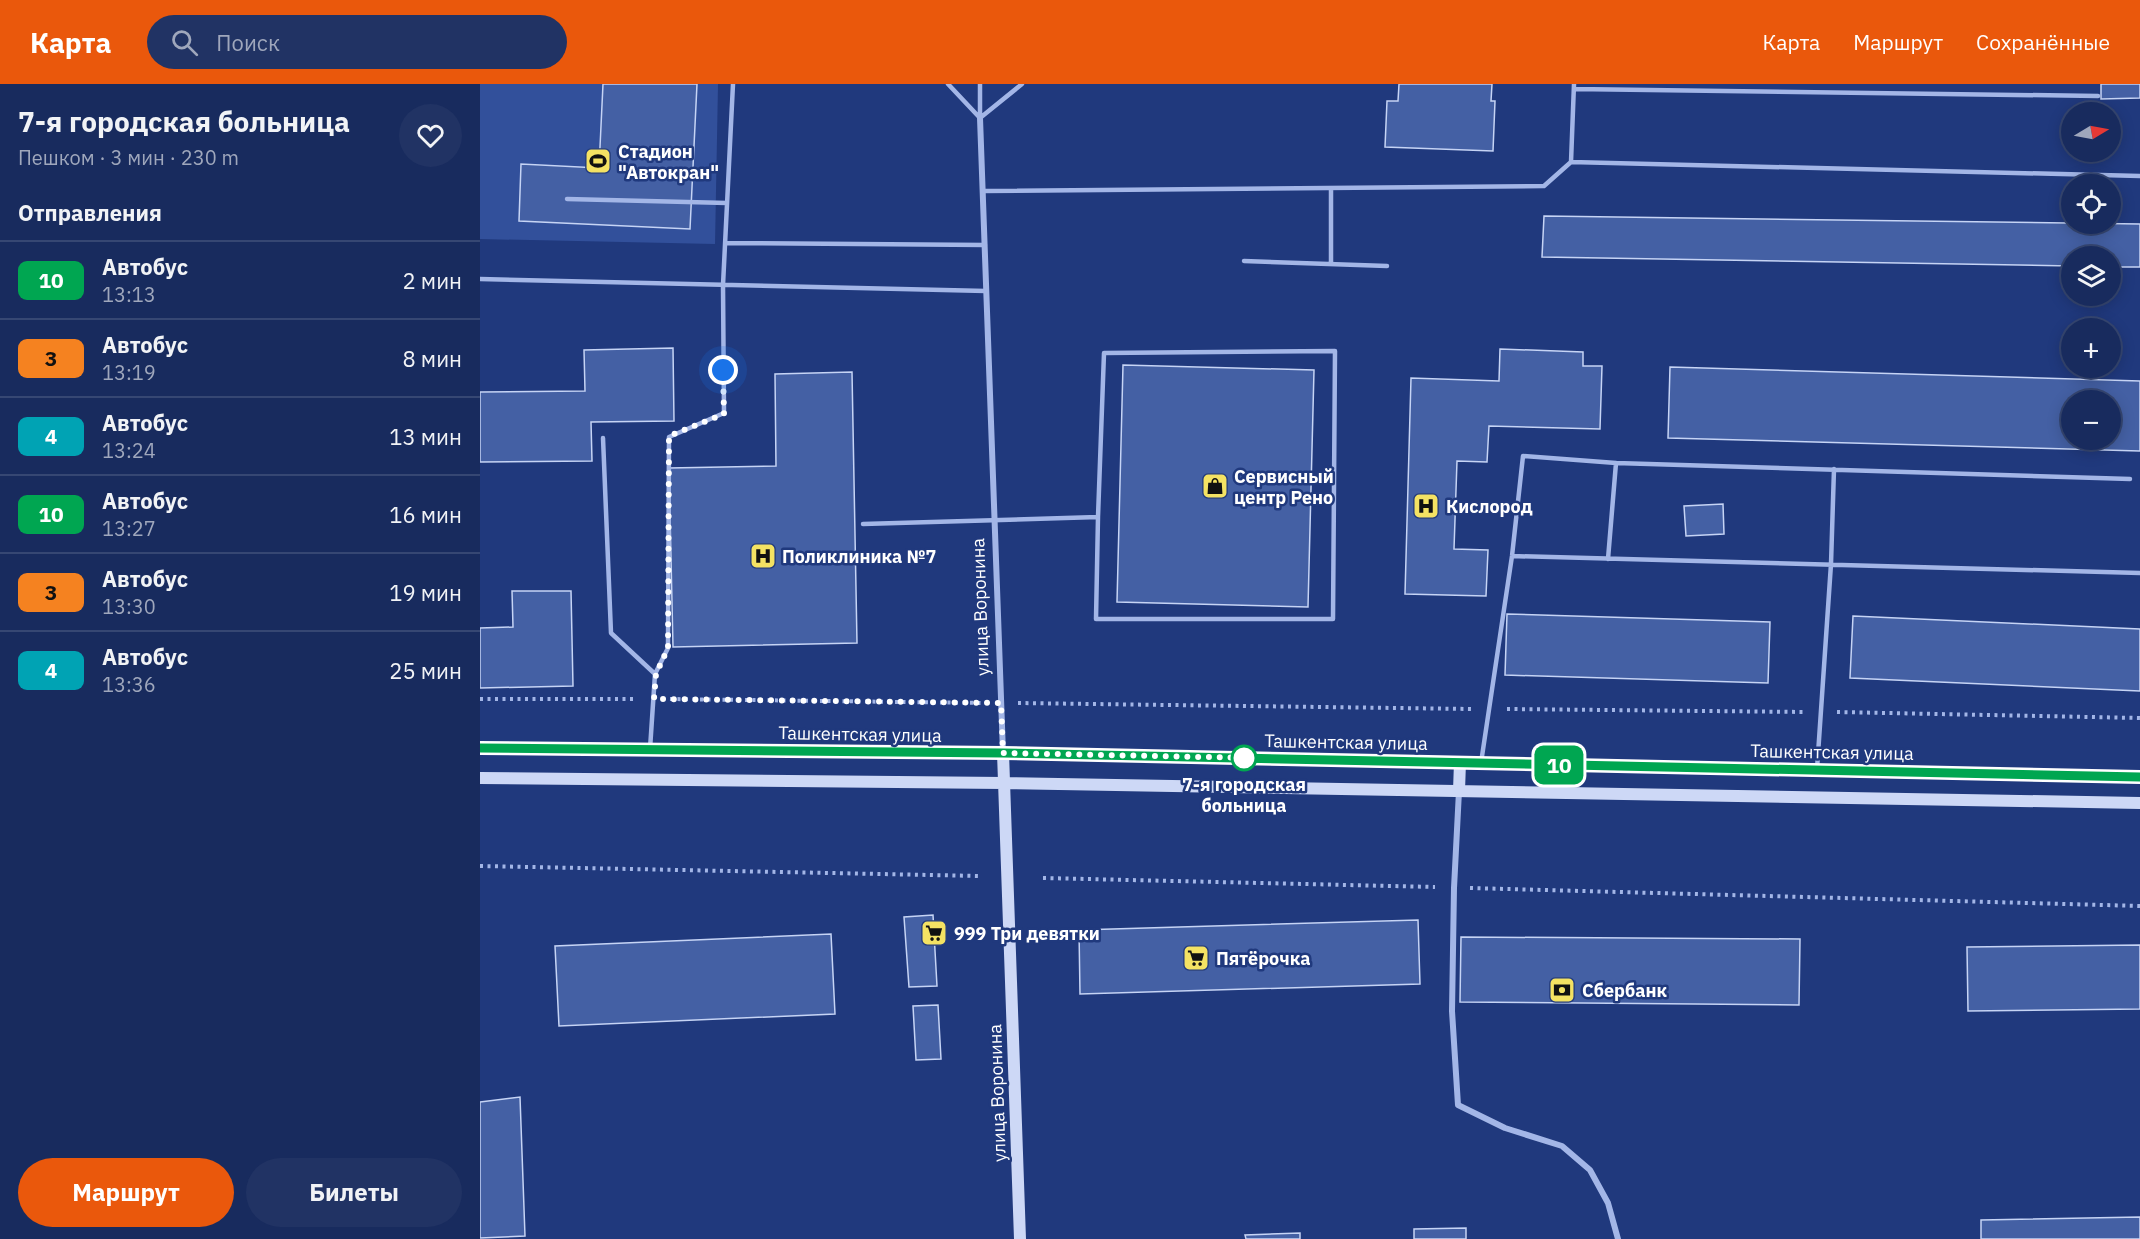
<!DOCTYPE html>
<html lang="ru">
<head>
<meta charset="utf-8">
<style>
	body { margin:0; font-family:"IBM Plex Sans",sans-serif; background:#213364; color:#f1f3f6; height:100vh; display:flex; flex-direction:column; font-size:22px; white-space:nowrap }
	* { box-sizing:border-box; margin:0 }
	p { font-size:20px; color:#9fa7bc }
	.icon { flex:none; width:33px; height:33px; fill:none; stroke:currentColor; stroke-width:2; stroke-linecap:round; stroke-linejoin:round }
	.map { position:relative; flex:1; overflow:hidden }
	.details { display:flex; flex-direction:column; background:#182b5e; width:480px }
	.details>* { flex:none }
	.badge { padding:0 12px; border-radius:9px; font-size:21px; line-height:39px }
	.needle { width:39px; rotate:80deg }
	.tools { position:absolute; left:1581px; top:18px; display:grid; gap:12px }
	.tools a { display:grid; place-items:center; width:60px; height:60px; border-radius:50%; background:#182b5e; box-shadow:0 3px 15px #0003,0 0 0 2px #364773; font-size:30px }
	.you { position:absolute; width:30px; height:30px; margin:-15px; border:4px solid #fff; border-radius:50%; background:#1a73e8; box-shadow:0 0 0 9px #1a73e833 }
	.map>.badge { position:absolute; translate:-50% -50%; box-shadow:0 0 0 3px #fff }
	h2 { padding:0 18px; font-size:22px; line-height:54px }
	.round { display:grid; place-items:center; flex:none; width:63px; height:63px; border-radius:32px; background:#213364 }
	.summary { display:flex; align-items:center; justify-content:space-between; height:102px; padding:0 18px }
	h1 { font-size:28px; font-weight:700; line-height:45px }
	.button { display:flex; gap:12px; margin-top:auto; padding:12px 18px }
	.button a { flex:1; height:69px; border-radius:36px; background:#ea580c; color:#fff; font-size:24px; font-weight:700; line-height:69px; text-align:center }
	.button a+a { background:#213364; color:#f1f3f6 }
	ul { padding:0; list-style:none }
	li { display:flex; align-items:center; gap:18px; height:78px; padding:0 18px; border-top:2px solid #364773 }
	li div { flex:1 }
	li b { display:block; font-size:22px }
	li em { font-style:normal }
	li .badge { min-width:66px; font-weight:700; text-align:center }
	header { display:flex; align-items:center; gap:36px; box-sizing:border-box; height:84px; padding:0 30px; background:#ea580c; color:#fff }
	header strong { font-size:28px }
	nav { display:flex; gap:33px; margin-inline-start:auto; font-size:21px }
	.search { width:420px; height:54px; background:#213364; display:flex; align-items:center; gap:15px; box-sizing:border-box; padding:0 21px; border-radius:33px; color:#9fa7bc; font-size:22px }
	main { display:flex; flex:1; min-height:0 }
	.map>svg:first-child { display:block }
</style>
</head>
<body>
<header>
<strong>Карта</strong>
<div class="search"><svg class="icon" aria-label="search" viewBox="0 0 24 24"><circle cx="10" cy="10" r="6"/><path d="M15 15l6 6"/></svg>Поиск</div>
<nav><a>Карта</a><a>Маршрут</a><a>Сохранённые</a></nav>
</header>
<main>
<section class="details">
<div class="summary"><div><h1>7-я городская больница</h1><p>Пешком · 3 мин · 230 m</p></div><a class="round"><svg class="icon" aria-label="heart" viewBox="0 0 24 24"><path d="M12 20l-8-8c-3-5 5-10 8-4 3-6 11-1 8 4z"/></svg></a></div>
<h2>Отправления</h2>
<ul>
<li><span class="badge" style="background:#00a651;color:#fff">10</span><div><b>Автобус</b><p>13:13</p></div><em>2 мин</em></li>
<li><span class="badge" style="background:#f58220;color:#111">3</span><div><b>Автобус</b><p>13:19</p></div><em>8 мин</em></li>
<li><span class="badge" style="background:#00a3b4;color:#fff">4</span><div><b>Автобус</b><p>13:24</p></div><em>13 мин</em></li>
<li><span class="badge" style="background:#00a651;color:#fff">10</span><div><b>Автобус</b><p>13:27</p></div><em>16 мин</em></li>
<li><span class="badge" style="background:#f58220;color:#111">3</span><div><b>Автобус</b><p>13:30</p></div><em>19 мин</em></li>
<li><span class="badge" style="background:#00a3b4;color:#fff">4</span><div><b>Автобус</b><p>13:36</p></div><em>25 мин</em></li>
</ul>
<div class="button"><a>Маршрут</a><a>Билеты</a></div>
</section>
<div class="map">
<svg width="1660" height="1155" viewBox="0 0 1660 1155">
	<rect width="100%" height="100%" fill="#20397d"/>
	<path fill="#32509b" d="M0,0H238L235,160L0,155Z"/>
	<path fill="#4460a4" stroke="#c6d4f5" stroke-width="1.5" fill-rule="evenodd" d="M123,0H217L210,145L39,137L41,80L119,84Z
		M919,0H1012L1011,17H1015L1013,67L905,63L907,17H918Z
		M1621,0H1660V14L1621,15Z
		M1064,132L1660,140V183H1630V172H1592V182L1062,173Z
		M193,264L194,337L111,338L112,377L0,378V308L105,307L104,266Z
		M1020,265L1103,268V282H1122L1120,345L1009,342L1007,378L977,377L974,465L1008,466L1006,512L925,510L931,294L1019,297Z
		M643,281L834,286L828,523L637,518Z
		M1190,283L1660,297V367L1188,354ZM1592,316H1630V356H1592Z
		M372,288L377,559L193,563L189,384L296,382L295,290Z
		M1243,420L1244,450L1206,452L1204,422Z
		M32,507H91L93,602L0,604V544L33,543Z
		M1027,530L1290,538L1288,599L1025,591Z
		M1373,532L1660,545V607L1370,594Z
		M453,831L457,902L429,903L424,833Z
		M938,836L940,900L600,910L599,846Z
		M351,850L355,930L79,942L75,862Z
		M981,853L1320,855L1319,921L980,918Z
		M1660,861V925L1488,927L1487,863Z
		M458,921L461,975L436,976L433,922Z
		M40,1013L45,1152L0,1154V1018Z
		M1660,1133V1155H1501V1136Z
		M986,1144V1155H934V1145Z
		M820,1149V1155H766L765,1151Z"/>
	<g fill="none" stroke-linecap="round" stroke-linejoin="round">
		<path stroke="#a3b6e7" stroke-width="4" stroke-dasharray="3 4.5" stroke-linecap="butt" d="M0,615H155
			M190,615L503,619
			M538,619L992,625
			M1027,625L1325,628
			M1357,628L1660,634
			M0,782L500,792
			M563,794L955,803
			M990,804L1660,822"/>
		<path stroke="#a3b6e7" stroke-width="4.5" d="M468,0L500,34
			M1094,5L1618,12
			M500,34L542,0
			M500,34V0
			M1091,78L1094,0
			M503,107L1064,102L1091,78L1660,92
			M87,115L247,119
			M245,159L505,161
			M764,177L907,182
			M851,180V104
			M0,195L506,207
			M123,354L131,549L175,590L170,665
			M383,440L618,433L616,535H853L855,267L624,269L618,433
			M1032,472L1660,489
			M1128,475L1136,379
			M175,590L188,564L189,353L244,329L243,201L253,0
			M1001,679L1032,472L1043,372L1136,379L1650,395
			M1337,685L1351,480L1354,385"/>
		<path stroke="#a3b6e7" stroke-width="6" d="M500,34L523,669
			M979,707L974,804L972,927L978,1021L1025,1044L1082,1062L1110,1086L1128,1119L1138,1155"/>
		<path stroke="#cdd8f6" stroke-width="12" d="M0,664L523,669L1660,693
			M523,669L540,1155
			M0,694L524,699L1660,719
			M979,707L980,678"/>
	</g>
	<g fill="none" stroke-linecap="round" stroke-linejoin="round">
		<g stroke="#fff" stroke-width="14">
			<path id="line" d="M0,664L523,669L1660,693"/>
		</g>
		<use href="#line" stroke="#00a651" stroke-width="9"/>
		<path stroke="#fff" stroke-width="6" stroke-dasharray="0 10.8" d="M243,286L244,330L189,352L188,564L176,590L174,615L521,619L523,669L774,674H764"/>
	</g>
	<defs>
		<g id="stadium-square" transform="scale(1.35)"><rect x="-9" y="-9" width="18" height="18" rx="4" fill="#f4e263" stroke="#20397d"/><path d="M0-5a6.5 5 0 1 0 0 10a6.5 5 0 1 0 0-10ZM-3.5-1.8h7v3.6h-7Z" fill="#111"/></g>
		<g id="shop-square" transform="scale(1.35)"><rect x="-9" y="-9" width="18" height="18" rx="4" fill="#f4e263" stroke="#20397d"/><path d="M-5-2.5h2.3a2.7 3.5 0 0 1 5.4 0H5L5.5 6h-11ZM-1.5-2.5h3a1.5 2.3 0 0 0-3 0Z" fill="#111"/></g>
		<g id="hospital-square" transform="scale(1.35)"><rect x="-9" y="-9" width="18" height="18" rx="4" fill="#f4e263" stroke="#20397d"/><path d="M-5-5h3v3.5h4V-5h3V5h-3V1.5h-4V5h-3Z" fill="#111"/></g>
		<g id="supermarket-square" transform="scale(1.35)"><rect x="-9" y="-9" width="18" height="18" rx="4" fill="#f4e263" stroke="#20397d"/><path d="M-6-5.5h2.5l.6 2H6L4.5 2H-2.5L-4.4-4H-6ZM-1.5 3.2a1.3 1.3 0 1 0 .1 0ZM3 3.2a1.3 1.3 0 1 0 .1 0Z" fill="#111"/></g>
		<g id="bank-square" transform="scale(1.35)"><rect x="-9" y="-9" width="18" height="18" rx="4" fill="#f4e263" stroke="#20397d"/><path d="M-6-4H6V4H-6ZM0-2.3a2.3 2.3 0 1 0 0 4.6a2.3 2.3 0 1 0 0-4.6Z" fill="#111"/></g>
	</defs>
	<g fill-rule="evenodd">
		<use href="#stadium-square" x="118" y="77"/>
		<use href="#shop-square" x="735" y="402"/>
		<use href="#hospital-square" x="946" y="422"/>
		<use href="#hospital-square" x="283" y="472"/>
		<use href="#supermarket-square" x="454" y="849"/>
		<use href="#supermarket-square" x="716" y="874"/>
		<use href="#bank-square" x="1082" y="906"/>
	</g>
	<circle fill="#fff" stroke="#00a651" stroke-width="3" cx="764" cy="674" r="12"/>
	<g text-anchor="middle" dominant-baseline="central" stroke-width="5" stroke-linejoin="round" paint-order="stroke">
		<g font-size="18" font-weight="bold" fill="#fff" stroke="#20397d" text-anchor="start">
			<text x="138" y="67">Стадион<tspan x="138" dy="21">"Автокран"</tspan></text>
			<text x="754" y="392">Сервисный<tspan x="754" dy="21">центр Рено</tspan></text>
			<text x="966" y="422">Кислород</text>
			<text x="302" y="472">Поликлиника №7</text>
			<text x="474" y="849">999 Три девятки</text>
			<text x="736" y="874">Пятёрочка</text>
			<text x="1102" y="906">Сбербанк</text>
		</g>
		<g font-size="18" fill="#fff" stroke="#20397d">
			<text transform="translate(500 523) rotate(-92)">улица Воронина</text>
			<text transform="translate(380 650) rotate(1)">Ташкентская улица</text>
			<text transform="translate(866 658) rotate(1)">Ташкентская улица</text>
			<text transform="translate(1352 668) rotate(1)">Ташкентская улица</text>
			<text transform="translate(517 1009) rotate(-92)">улица Воронина</text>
		</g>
		<g font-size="18" font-weight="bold" fill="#fff" stroke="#20397d">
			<text x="764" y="700">7-я городская<tspan x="764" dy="21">больница</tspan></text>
		</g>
	</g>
</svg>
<div class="tools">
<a><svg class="needle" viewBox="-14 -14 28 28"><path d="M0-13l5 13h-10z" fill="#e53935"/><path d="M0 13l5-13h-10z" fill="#9fa7bc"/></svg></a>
<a><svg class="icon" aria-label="locate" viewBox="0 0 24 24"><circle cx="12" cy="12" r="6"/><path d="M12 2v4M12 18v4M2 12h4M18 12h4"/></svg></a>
<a><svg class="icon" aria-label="layers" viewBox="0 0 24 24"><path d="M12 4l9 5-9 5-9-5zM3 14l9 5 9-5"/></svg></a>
<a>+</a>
<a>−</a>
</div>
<div class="you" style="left:243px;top:286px"></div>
<b class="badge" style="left:1079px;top:681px;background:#00a651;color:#fff">10</b>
</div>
</main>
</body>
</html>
